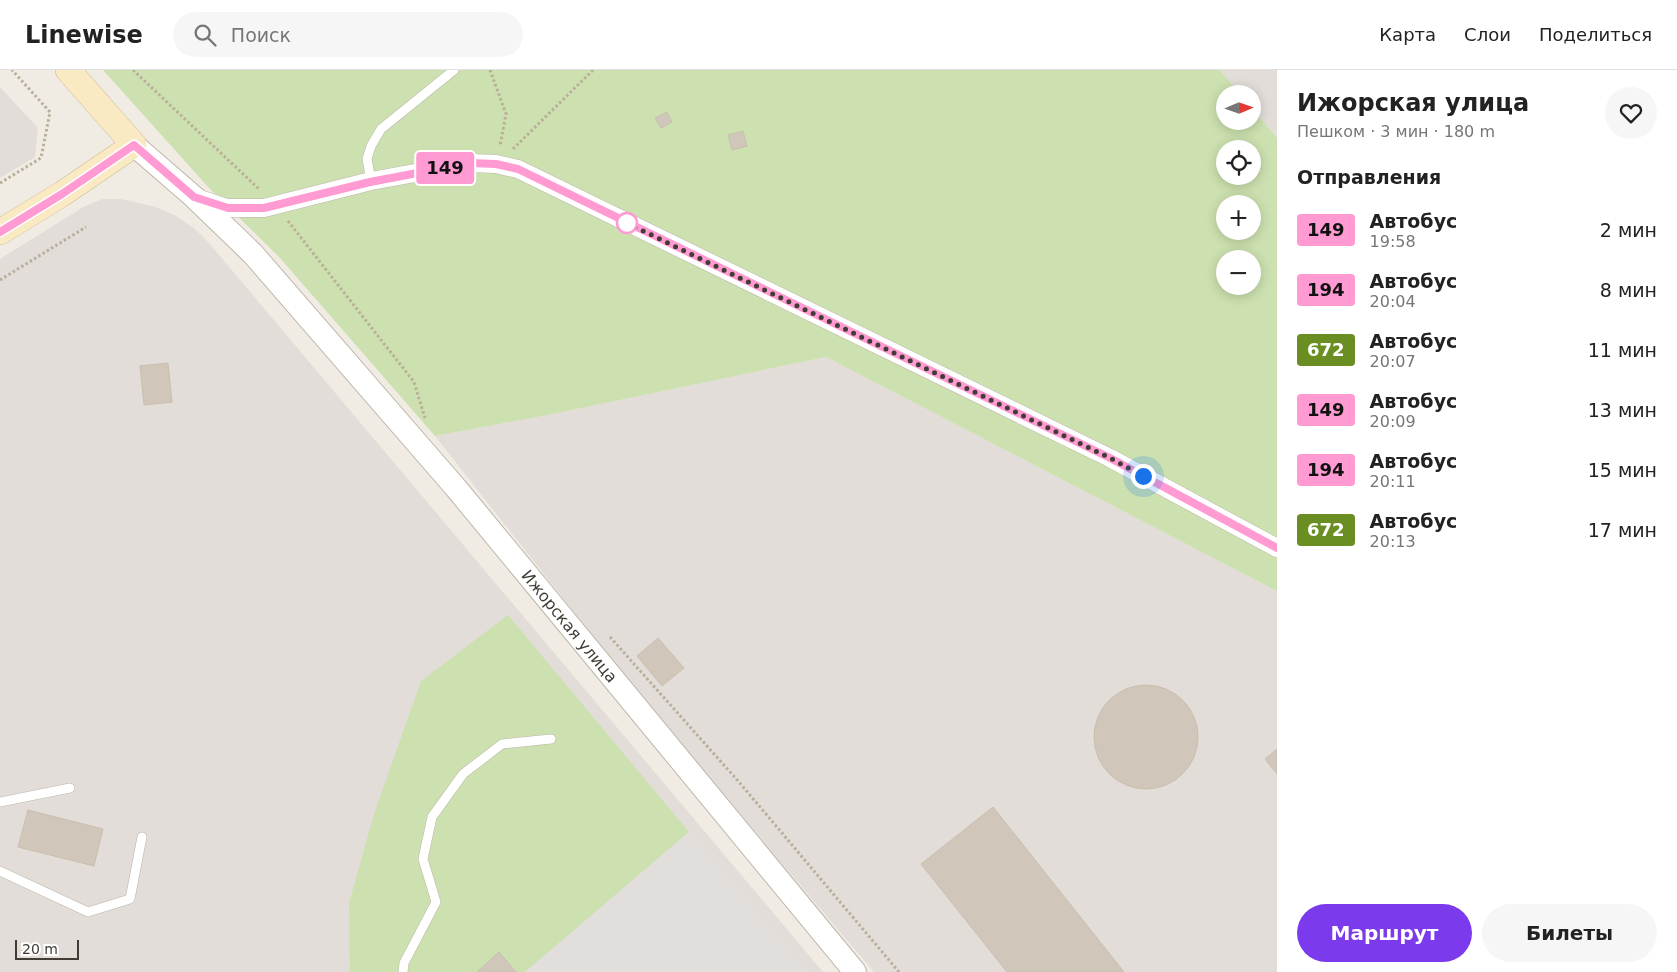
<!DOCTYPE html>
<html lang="ru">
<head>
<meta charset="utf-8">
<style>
	body { margin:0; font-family:"DejaVu Sans",sans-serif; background:#f6f6f6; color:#222; height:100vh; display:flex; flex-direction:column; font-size:19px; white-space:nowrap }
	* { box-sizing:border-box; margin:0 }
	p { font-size:16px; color:#767676 }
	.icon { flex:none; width:28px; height:28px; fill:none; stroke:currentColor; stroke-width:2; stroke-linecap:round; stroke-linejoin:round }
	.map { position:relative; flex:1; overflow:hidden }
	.panel { display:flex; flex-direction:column; background:#fff; width:400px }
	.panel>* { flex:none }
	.badge { padding:0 10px; border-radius:4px; font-size:18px; line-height:32px }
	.needle { width:32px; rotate:88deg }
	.tools { position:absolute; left:1216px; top:15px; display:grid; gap:10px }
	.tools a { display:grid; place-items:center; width:45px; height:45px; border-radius:50%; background:#fff; box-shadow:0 2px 12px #0003; font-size:25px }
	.scale { position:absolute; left:15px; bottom:12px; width:64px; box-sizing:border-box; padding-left:5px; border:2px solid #413c34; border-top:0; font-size:14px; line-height:18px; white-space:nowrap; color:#413c34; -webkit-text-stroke:4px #fff; paint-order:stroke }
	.you { position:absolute; width:25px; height:25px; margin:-12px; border:4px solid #fff; border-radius:50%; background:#1a73e8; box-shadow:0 0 0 8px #1a73e833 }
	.map>.badge { position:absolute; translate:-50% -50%; box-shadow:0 0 0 2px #fff }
	h2 { padding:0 20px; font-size:19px; line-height:45px }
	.round { display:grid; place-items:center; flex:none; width:52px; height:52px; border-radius:26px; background:#f6f6f6 }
	.summary { display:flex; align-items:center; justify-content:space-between; height:85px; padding:0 20px }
	h1 { font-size:24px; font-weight:600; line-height:38px }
	.action { display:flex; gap:10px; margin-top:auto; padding:10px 20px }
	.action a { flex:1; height:58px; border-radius:30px; background:#7c3aed; color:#fff; font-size:20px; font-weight:600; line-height:58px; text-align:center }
	.action a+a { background:#f6f6f6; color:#222 }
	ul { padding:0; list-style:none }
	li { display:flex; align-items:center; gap:15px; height:60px; padding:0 20px }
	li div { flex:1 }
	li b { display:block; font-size:19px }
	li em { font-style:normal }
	li .badge { min-width:55px; font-weight:700; text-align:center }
	header { display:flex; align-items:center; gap:30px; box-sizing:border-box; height:70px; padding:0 25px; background:#fff; border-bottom:1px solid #e0e0e0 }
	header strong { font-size:24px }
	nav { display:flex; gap:28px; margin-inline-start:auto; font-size:18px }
	.search { width:350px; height:45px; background:#f6f6f6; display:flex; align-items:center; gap:12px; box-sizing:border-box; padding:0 18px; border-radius:28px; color:#767676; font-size:19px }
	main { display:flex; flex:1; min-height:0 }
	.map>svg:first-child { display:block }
</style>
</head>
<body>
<header>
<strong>Linewise</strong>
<div class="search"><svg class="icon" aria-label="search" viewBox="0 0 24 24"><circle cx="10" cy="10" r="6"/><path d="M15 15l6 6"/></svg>Поиск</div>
<nav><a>Карта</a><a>Слои</a><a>Поделиться</a></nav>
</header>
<main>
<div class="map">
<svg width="1277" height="902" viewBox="0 0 1277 902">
	<rect width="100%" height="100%" fill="#f0ece3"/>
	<path fill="#e2ddd8" d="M1220,0H1277V68L1253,39L1252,24H1240Z
		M0,17L38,58L35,87L0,108Z
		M102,129H121L156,137L176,146L194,158L209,173L823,902H0V189L85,136Z
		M826,287L1277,521V902H874L640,626L435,366L548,345Z"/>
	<path fill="#cce1af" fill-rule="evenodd" d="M103,0H1220L1240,24H1225V51H1252L1253,39L1277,68V521L826,287L548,345L435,366L280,188L209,118ZM1225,79H1252V106H1225ZM1225,134H1252V161H1225ZM1225,189H1252V216H1225Z
		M508,545L689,762L525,902H516L499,883L477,902H350L349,833L374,744L421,611Z"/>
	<path fill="#e1dedb" d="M689,762L808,902H525Z"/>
	<path fill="#d0c7ba" stroke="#cabeae" d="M667,42L672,52L661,58L655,48Z
		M743,61L747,76L732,80L728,65Z
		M168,293L172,332L144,335L140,296Z
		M658,568L684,598L662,616L637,586Z
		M1094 667a52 52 0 1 1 104 0a52 52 0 1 1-104 0Z
		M1277,679V704L1265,689Z
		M993,737L1124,902H1007L921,794Z
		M28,740L103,759L94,796L18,777Z
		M499,882L516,902H477Z"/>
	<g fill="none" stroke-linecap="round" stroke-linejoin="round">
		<g stroke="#bdb6aa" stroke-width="10">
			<path id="service" d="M371,111L367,89L371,76L381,59L454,0
				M0,732L70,718
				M0,801L88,842L130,829L142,767
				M403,902L404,893L436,832L423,789L432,747L463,704L502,674L551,669"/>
		</g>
		<g stroke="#bdb6aa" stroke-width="19">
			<path id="minor" d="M197,128L227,138H264L371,111L470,93L496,94L518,99L1110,388L1277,478"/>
		</g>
		<g stroke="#bdb6aa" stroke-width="24">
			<g id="tertiary">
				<path id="s1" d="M134,75L194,127L253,184L456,418L855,902"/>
			</g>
		</g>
		<g stroke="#ccbc96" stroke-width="26">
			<path id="secondary" d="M0,162L62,124L134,75L68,0"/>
		</g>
		<path stroke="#baae9a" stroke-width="3" stroke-dasharray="2.5 2.5" stroke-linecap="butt" d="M133,0L259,119
			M490,0L506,44L500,76
			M513,79L593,0
			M0,113L41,88L50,42L12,0
			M288,151L414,312L425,348
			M0,210L86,157
			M610,567L739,712L899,902"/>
		<use href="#service" stroke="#fff" stroke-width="9"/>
		<use href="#minor" stroke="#fff" stroke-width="18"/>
		<use href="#tertiary" stroke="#fff" stroke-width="22"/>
		<use href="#secondary" stroke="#f9eac4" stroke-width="25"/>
	</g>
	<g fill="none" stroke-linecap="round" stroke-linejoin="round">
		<g stroke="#fff" stroke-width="11">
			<path id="line" d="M0,162L62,124L134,75L194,127L228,138H264L370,112L470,93L496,94L518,99L1110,388L1277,478"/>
		</g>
		<use href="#line" stroke="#ff9ad2" stroke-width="8"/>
		<path stroke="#413c34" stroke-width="5" stroke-dasharray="0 9" d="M627,153L1110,388L1143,406"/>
	</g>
	<circle fill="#fff" stroke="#ff9ad2" stroke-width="2.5" cx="627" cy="153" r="10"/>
	<g text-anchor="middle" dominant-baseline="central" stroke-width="4" stroke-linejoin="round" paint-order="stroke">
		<g font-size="16" fill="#413c34" stroke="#fff">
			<text stroke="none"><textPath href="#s1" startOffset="650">Ижорская улица</textPath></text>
		</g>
	</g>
</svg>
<div class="tools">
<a><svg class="needle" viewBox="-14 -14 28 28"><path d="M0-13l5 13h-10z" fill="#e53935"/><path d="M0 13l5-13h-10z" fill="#767676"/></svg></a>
<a><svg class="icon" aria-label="locate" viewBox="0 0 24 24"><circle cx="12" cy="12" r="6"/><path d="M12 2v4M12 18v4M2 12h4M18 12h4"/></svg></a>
<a>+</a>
<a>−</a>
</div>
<div class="scale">20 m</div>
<div class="you" style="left:1143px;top:406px"></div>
<b class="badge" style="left:445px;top:98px;background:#ff9ad2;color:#111">149</b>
</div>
<section class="panel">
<div class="summary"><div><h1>Ижорская улица</h1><p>Пешком · 3 мин · 180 m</p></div><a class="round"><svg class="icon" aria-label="heart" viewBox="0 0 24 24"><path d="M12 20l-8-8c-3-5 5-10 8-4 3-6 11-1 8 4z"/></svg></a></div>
<h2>Отправления</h2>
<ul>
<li><span class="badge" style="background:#ff9ad2;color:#111">149</span><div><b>Автобус</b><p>19:58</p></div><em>2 мин</em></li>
<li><span class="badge" style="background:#ff9ad2;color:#111">194</span><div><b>Автобус</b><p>20:04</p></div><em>8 мин</em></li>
<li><span class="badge" style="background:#6b8e23;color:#fff">672</span><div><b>Автобус</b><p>20:07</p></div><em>11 мин</em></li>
<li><span class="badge" style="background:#ff9ad2;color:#111">149</span><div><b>Автобус</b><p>20:09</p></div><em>13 мин</em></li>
<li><span class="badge" style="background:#ff9ad2;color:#111">194</span><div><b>Автобус</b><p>20:11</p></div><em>15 мин</em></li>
<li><span class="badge" style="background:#6b8e23;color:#fff">672</span><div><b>Автобус</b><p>20:13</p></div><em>17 мин</em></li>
</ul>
<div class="action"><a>Маршрут</a><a>Билеты</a></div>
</section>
</main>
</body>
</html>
